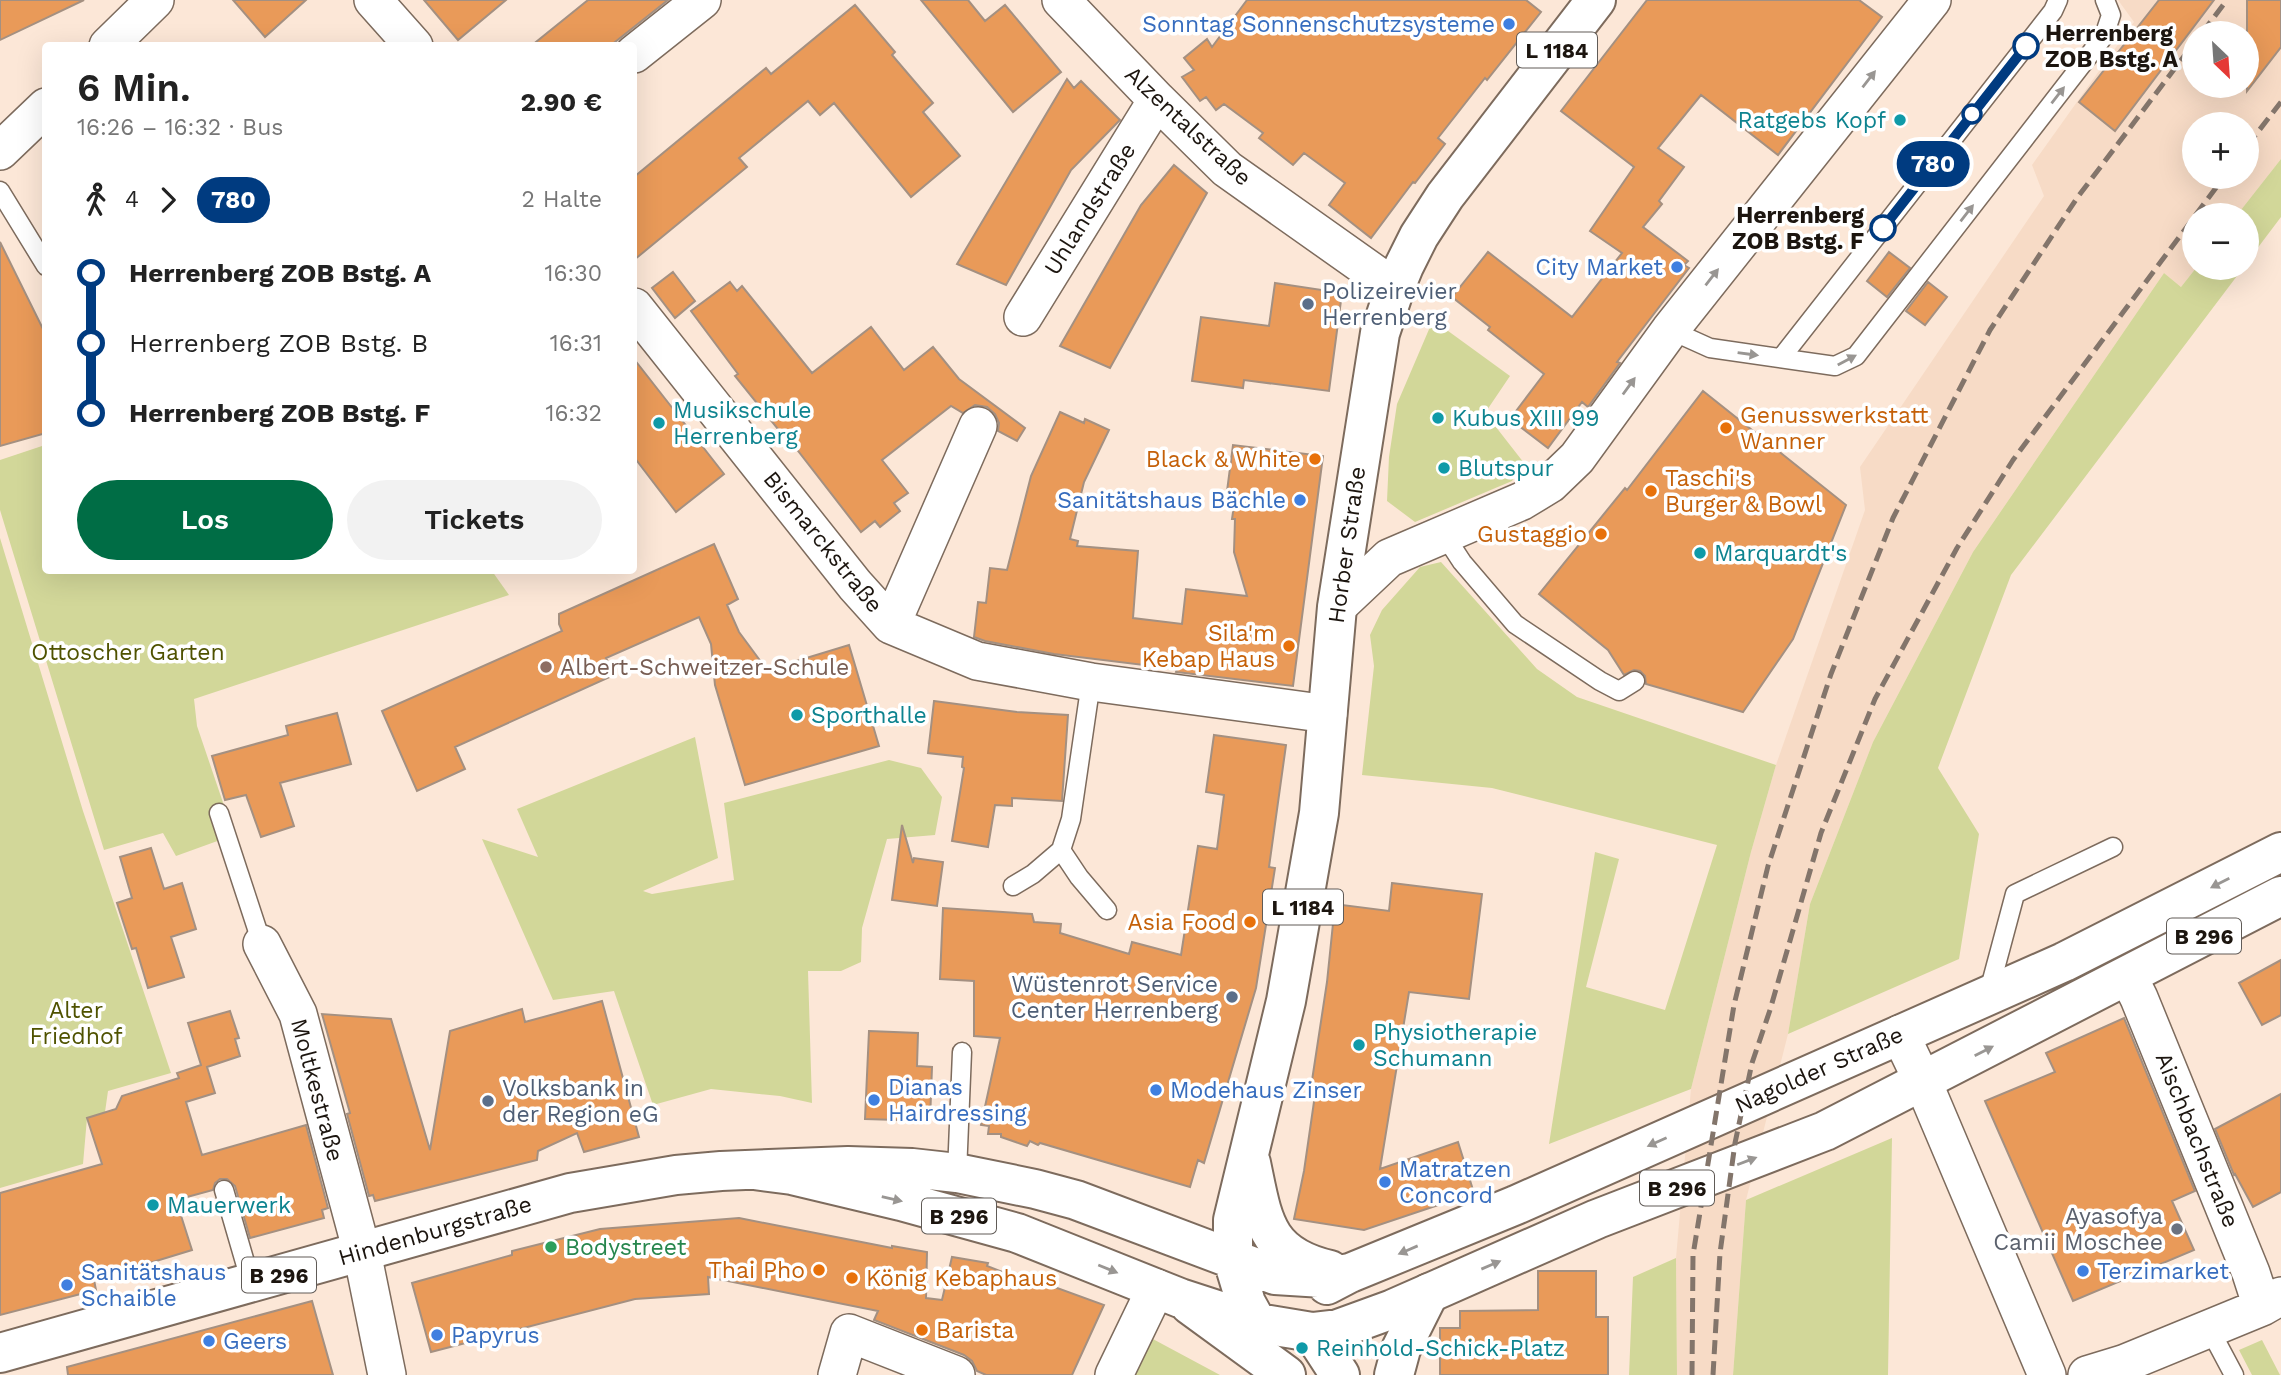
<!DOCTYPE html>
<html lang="de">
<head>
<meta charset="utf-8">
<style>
	body { margin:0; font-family:"Work Sans",sans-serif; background:#f2f2f2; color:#222; height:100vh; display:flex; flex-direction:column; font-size:26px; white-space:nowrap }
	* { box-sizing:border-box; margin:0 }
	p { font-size:23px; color:#767676 }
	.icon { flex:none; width:38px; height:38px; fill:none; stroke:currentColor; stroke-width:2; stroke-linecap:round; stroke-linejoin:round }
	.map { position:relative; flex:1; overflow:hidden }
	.sheet { position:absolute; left:42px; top:42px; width:595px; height:532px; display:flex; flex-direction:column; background:#fff; border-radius:7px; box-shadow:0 7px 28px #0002 }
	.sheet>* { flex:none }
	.badge { padding:0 14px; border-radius:23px; font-size:24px; line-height:46px }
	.needle { width:46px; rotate:155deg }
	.buttons { position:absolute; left:2182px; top:21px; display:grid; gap:14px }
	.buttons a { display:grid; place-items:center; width:77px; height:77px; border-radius:50%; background:#fff; box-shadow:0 7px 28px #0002; font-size:35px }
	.map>.badge { position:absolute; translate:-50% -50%; box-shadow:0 0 0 4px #fff }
	.legs { display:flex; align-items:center; gap:10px; height:77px; padding:0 35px; font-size:23px }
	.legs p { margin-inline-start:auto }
	.summary { display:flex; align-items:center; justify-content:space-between; height:119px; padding:0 35px }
	h1 { font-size:38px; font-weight:600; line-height:52px }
	.cta { display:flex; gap:14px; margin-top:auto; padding:14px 35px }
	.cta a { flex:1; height:80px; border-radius:42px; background:#006d45; color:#fff; font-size:28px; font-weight:600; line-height:80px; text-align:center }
	.cta a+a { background:#f2f2f2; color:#222 }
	ul { padding:0 35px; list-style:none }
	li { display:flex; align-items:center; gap:24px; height:70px; font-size:26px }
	li i { display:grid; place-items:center; width:10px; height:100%; margin:0 9px; background:currentColor }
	li i::after { content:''; width:18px; height:18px; margin:-9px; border:5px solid; border-radius:50%; background:#fff }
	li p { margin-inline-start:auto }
	li:first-child i { background:linear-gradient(#0000 50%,currentColor 0) }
	li:last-child i { background:linear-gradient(currentColor 50%,#0000 0) }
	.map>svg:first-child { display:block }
</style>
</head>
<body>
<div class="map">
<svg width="2281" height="1375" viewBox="0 0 2281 1375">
	<rect width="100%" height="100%" fill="#fce7d7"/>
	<path fill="#f7dbc6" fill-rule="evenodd" d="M2118,0H2281V159L2237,215H2194L2196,268L2181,287L2164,273L1973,552L1873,742L1810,904L1788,1034L1746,1200L1733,1375H1677L1676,1258L1691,1089L1751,852L1776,765L1865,510L1860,467L2044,196L2032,165L2134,22ZM2194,33H2247V86H2194ZM2194,124H2247V177H2194Z"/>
	<path fill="#d2d799" d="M2281,159V217L2247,262V215H2237Z
		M2196,268H2243L2011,575L1938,768L1979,834L1959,959L1788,1034L1810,904L1873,742L1973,552L2164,273L2181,287Z
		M1433,320L1510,376L1485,413L1524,463L1512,481L1415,522L1387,501L1389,457L1397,404Z
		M45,445L46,570L492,571L509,595L194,699L197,726L234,835L176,856L163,833L104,850L0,510V460Z
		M0,538L83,811L171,1073L108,1091L105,1112L87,1118L83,1164L0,1188Z
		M1441,562L1537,669L1577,697L1776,765L1751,852L1691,1089L1549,1144L1595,852L1619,859L1586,987L1665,1010L1717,845L1492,788L1362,775L1374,666L1370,635L1382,610L1420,567Z
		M695,737L718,858L643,891L652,894L734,880L724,803L889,760L921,768L942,797L935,835L887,839L862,928L861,962L841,971H808L812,1103L780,1096L711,1089L653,1105L614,991L553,1000L482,839L538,857L517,809Z
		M1892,1138L1888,1375H1733L1746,1200Z
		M1676,1258L1677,1375H1629L1633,1277Z
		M1151,1338L1220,1375H1131Z
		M2262,1340L2280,1375H2252L2239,1350Z"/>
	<path fill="#e99a59" stroke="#a49081" stroke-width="2" d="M0,0H84L0,40Z
		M233,0H306L265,37Z
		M424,0H506L458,40Z
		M588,0H668L610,46H531Z
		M921,0H968L985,21L1005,5L1061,72L1013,112Z
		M1247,0H1526L1541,12L1487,80L1485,78L1438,138L1445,144L1415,183L1413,182L1371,238L1329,205L1345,183L1304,153L1293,165L1259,138L1263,133L1224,104L1216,110L1206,97L1200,101L1182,77L1194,70L1184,58L1207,39L1212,47Z
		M1647,0H1859L1882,17L1778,155L1701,95L1658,148L1684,167L1659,201L1662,204L1643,227L1688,261L1684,265L1689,268L1617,362L1620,363L1588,407L1582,402L1548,448L1510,419L1544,374L1488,330L1490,327L1452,297L1488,252L1572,317L1622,253L1590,231L1634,167L1561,111Z
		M2159,0H2214L2115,131L2079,102Z
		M2247,0H2281V47L2247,91Z
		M855,5L895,52L892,55L933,103L923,112L960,156L911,197L834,103L820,115L808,101L739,158L747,167L634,260V177L766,68L771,74Z
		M1067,79L1074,88L1081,81L1120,120L1071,170L1006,285L957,264Z
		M1174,165L1207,193L1110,368L1060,346L1141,205Z
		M0,242L46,335V433L0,446Z
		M1889,252L1910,268L1887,297L1867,281Z
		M673,272L695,301L675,318L652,288Z
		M730,282L737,291L742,286L812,373L871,327L904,370L933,347L959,379L1025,428L1017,441L998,431L999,423L995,414L987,407L975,405L963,413L951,406L882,460L908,493L894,503L900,511L880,527L875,521L861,532L788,438L786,439L735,376L738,374L691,311Z
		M1928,282L1947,297L1925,325L1906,311Z
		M1275,283L1342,293L1329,391L1244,380L1243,388L1192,381L1201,317L1269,326Z
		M634,359L724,474L676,512L634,457Z
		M1703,391L1846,505L1793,639L1743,712L1646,684L1645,676L1640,671L1634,670L1624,675L1608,650L1539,594L1625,488L1627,490Z
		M1060,412L1084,423L1085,419L1109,430L1084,482L1070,539L1078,541L1077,546L1138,551L1133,618L1182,624L1186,589L1247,596L1234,552L1235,519H1232L1236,492L1227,491L1233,445L1323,456L1293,686L1176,672L1177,669L1054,654L985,641L974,637L978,602L986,603L990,568L1007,570L1031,476Z
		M714,544L738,599L727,605L739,632L767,670L849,645L879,746L745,785L715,685L711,644L699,617L606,658L614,675L455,747L465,769L417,791L382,711L562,631L559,624V614Z
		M934,701L1017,712L1068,715L1062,801L1012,798V806L995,805L988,847L952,841L964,768L962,767L963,757L928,753Z
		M337,713L351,764L280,783L294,826L261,837L246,795L225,800L212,756L288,735L286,726Z
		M1214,735L1286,745L1269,867L1275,868L1256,988L1204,1163L1198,1160L1190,1187L1040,1143L1038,1145L1030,1141L1027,1146L1001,1137V1134H988L989,1126L981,1125L1000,1038L974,1036V981L940,979L943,908L1032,914L1034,922L1061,924L1060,933L1129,954L1132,942L1181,955L1198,846L1217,849L1224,795L1206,792Z
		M902,825L913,863L914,858L943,862L937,906L892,900Z
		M151,848L164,889L182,883L196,929L171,937L184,977L148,988L136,948L132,949L117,903L132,898L120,857Z
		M1392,883L1482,894L1469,999L1409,992L1380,1169L1458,1142L1474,1193L1364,1230L1294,1219L1304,1171L1316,1088L1311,1087L1327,982L1335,904L1389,911Z
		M2281,960V1015L2262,1025L2239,983Z
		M602,1001L639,1137L584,1152L577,1133L538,1151L537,1160L375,1201L373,1195L369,1196L347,1114L350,1113L322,1014L391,1019L430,1150L450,1031L522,1009L525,1022Z
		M230,1011L239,1038L235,1039L240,1056L207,1067L215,1093L186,1102L202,1155L306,1125L328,1208L322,1210L324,1218L250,1238L235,1186L227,1179H220L215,1183L213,1190L176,1200L192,1250L94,1280L96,1290L0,1315V1193L102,1164L87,1118L116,1109L122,1096L179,1078L177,1073L201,1065L188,1023Z
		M2124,1018L2195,1191L2172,1201L2194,1250L2073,1301L1985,1101L2055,1072L2046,1053Z
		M869,1031L918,1033L917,1066L932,1067L930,1121L865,1119Z
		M2281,1094V1192L2253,1207L2235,1174L2234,1175L2215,1129Z
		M739,1218L892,1248V1246L927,1252L926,1298L942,1300L952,1257L988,1263L987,1266L1036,1285L1038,1281L1104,1305L1072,1375H986L977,1371L972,1361L964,1355L874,1320L878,1311L708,1277L709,1294L635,1299L431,1352L412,1283L512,1255V1251L600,1229Z
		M1538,1271H1596V1317H1608V1375H1440V1328H1460V1311L1538,1310Z
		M312,1301L333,1375H68L67,1367Z"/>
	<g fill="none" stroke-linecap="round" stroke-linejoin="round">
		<g stroke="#7d6b5d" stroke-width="21">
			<path id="lane" d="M0,191L46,266
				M1670,330L1710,348L1835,366L1856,356L2104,36L2111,15L2105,0
				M1781,358L2053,11L2058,0
				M1443,533L1462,562L1515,624L1600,681L1619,691L1635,681
				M219,813L262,944
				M1061,850L1079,877L1107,910
				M1013,886L1033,874L1061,850L1071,819L1091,682
				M1988,995L2015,894L2113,847
				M957,1173L962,1052
				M224,1190L251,1283
				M2209,1328L2234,1375"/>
		</g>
		<g stroke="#7d6b5d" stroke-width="40">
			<path id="street" d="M373,0L414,46
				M1061,0L1157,100L1227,169L1395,288
				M108,46L155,0
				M634,54L702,0
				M0,151L46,107
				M634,307L855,585L891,625L977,661L1091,682L1328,714
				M1023,317L1157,100
				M1337,607L1389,558L1522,501L1550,484L1577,458L1670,330L1932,0
				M891,625L978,426
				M262,944L298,1014L362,1252L387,1375
				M2128,976L2139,998L2251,1273L2262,1307
				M1900,1034L1923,1082L2047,1375
				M837,1375L849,1333L956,1375
				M1114,1375L1156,1288
				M2087,1375L2123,1364L2262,1307L2281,1296"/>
		</g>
		<g stroke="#7d6b5d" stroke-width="42">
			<path id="secondary" d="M1190,1305L1286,1375
				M1312,1332L1340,1375
				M1394,1375L1401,1349L1429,1293"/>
		</g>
		<g stroke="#7d6b5d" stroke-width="42">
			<path id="primary" d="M1251,1163C1263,1220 1265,1255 1330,1270
				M754,1170L792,1175L901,1201L1017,1233L1180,1298L1257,1323L1312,1332L1338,1329L1393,1309L1597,1219L1825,1131L2281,896
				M1327,1285L1350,1273L1516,1205L2064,962L2281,852
				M1257,1323L1246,1303L1233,1260V1220L1286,1001L1319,813L1337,607L1380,333L1395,288L1404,266L1419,236L1445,196L1596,0
				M0,1353L570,1193L676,1175L721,1171L848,1166L912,1168L957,1173L1035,1189L1076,1200L1275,1275L1323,1278L1350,1273"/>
		</g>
		<use href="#lane" stroke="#fff" stroke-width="18"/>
		<use href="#street" stroke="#fff" stroke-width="37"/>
		<use href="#secondary" stroke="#fff" stroke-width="38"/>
		<use href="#primary" stroke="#fff" stroke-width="38"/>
		<path stroke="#83756b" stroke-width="5" stroke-dasharray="14 7" stroke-linecap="butt" d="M2202,33L2227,0
			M2247,146L2281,102
			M1692,1375L1693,1255L1734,1005L1768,866L1831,674L1893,518L1990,330L2077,198L2194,43
			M1713,1375L1720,1253L1735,1143L1752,1063L1770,1010L1821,833L1875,699L1957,548L2013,460L2224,177"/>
	</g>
	<defs><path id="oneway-solid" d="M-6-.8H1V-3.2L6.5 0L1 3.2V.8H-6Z" transform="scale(1.75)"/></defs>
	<g fill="#999693">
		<use href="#oneway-solid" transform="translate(1869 79) rotate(-52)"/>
		<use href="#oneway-solid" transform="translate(2058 95) rotate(-52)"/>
		<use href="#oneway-solid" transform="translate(1967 213) rotate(-52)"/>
		<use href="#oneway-solid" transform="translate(1712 277) rotate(-52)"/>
		<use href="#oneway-solid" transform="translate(1748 354) rotate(8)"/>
		<use href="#oneway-solid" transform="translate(1847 360) rotate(-28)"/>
		<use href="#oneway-solid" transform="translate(1629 386) rotate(-54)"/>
		<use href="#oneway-solid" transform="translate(2220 883) rotate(153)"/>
		<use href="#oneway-solid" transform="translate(1984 1051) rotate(-27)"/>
		<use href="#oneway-solid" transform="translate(1657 1142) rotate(156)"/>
		<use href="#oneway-solid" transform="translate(1747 1161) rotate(-21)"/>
		<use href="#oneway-solid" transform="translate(892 1199) rotate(13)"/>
		<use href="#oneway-solid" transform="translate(1408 1250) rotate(157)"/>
		<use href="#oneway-solid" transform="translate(1491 1265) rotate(-23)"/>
		<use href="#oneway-solid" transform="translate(1108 1269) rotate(22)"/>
	</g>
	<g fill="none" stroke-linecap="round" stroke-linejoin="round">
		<g stroke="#fff" stroke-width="16">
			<path id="line-1" d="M1883,228L2026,46"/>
		</g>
		<use href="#line-1" stroke="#003b80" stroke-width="10"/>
	</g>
	<g fill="#3f7fe0" stroke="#fff" stroke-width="2.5">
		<circle cx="1509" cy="24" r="7"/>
		<circle cx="1677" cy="267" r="7"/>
		<circle cx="1300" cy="500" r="7"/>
		<circle cx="1156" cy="1090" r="7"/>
		<circle cx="874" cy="1100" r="7"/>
		<circle cx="1385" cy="1182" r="7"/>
		<circle cx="2083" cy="1271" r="7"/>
		<circle cx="67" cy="1285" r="7"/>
		<circle cx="437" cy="1335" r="7"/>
		<circle cx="209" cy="1341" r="7"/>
	</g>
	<g fill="#fff" stroke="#003b80" stroke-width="3.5">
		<circle cx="2026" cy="46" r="12"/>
		<circle cx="1972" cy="114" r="9"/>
		<circle cx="1883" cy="228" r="12"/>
	</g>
	<g fill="#0f9aa8" stroke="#fff" stroke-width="2.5">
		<circle cx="1900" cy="120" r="7"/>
		<circle cx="1438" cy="418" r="7"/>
		<circle cx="659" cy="423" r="7"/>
		<circle cx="1444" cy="468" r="7"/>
		<circle cx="1700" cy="553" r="7"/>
		<circle cx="797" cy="715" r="7"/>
		<circle cx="1359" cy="1045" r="7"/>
		<circle cx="153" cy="1205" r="7"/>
		<circle cx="1302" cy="1348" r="7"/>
	</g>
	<g fill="#5c6f8a" stroke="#fff" stroke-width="2.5">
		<circle cx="1308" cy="304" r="7"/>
		<circle cx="1232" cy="997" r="7"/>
		<circle cx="488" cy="1101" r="7"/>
	</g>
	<g fill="#e8710a" stroke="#fff" stroke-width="2.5">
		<circle cx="1726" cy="428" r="7"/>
		<circle cx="1315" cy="459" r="7"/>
		<circle cx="1651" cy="491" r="7"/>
		<circle cx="1601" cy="534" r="7"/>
		<circle cx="1289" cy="646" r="7"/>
		<circle cx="1250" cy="922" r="7"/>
		<circle cx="819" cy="1270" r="7"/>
		<circle cx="852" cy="1278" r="7"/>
		<circle cx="922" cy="1330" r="7"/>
	</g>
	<circle fill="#8d6e63" stroke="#fff" stroke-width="2.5" cx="546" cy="667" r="7"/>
	<circle fill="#6b7280" stroke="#fff" stroke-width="2.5" cx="2177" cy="1229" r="7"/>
	<circle fill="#2e9e5b" stroke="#fff" stroke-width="2.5" cx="551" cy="1247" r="7"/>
	<g text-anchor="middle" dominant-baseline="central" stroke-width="7" stroke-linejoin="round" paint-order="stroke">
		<g fill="#fff" stroke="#605b57" stroke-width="2">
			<rect x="1517" y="32.5" width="80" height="35" rx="5"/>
			<rect x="1263" y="889.5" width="80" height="35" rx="5"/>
			<rect x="2167" y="918.5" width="74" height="35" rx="5"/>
			<rect x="1640" y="1170.5" width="74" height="35" rx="5"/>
			<rect x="922" y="1198.5" width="74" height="35" rx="5"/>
			<rect x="242" y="1257.5" width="74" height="35" rx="5"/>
		</g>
		<g font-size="21" font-weight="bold" fill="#1c150f">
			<text x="1557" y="50">L 1184</text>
			<text x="1303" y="907">L 1184</text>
			<text x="2204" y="936">B 296</text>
			<text x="1677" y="1188">B 296</text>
			<text x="959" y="1216">B 296</text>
			<text x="279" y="1275">B 296</text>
		</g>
		<g font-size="23" fill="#366cbe" stroke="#fff" text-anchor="start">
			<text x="1495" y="24" text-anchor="end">Sonntag Sonnenschutzsysteme</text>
			<text x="1663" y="267" text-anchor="end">City Market</text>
			<text x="1286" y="500" text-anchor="end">Sanitätshaus Bächle</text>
			<text x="888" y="1087">Dianas<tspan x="888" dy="26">Hairdressing</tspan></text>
			<text x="1170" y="1090">Modehaus Zinser</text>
			<text x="1399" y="1169">Matratzen<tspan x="1399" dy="26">Concord</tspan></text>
			<text x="2097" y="1271">Terzimarket</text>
			<text x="81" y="1272">Sanitätshaus<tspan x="81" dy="26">Schaible</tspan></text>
			<text x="451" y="1335">Papyrus</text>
			<text x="223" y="1341">Geers</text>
		</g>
		<g font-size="23" font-weight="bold" fill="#1c150f" stroke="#fff" text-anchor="start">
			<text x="2045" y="33">Herrenberg<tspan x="2045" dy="26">ZOB Bstg. A</tspan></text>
			<text x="1864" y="215" text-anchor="end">Herrenberg<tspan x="1864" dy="26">ZOB Bstg. F</tspan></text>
		</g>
		<g font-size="23" fill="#0d838f" stroke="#fff" text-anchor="start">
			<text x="1886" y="120" text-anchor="end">Ratgebs Kopf</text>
			<text x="673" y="410">Musikschule<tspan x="673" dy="26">Herrenberg</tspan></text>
			<text x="1452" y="418">Kubus XIII 99</text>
			<text x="1458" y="468">Blutspur</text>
			<text x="1714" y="553">Marquardt's</text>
			<text x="811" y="715">Sporthalle</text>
			<text x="1373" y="1032">Physiotherapie<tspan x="1373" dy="26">Schumann</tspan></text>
			<text x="167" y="1205">Mauerwerk</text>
			<text x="1316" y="1348">Reinhold-Schick-Platz</text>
		</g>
		<g font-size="23" fill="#1c150f" stroke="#fff">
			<text transform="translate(1188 126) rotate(43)">Alzentalstraße</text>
			<text transform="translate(1090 209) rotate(-58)">Uhlandstraße</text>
			<text transform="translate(823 542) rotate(51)">Bismarckstraße</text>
			<text transform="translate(1347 545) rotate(-82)">Horber Straße</text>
			<text transform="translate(1819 1070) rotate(-24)">Nagolder Straße</text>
			<text transform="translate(317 1090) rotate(75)">Moltkestraße</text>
			<text transform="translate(2197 1140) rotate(68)">Aischbachstraße</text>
			<text transform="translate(435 1231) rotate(-16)">Hindenburgstraße</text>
		</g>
		<g font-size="23" fill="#4e5e75" stroke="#fff" text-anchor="start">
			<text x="1322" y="291">Polizeirevier<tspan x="1322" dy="26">Herrenberg</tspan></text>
			<text x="1218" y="984" text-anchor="end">Wüstenrot Service<tspan x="1218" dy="26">Center Herrenberg</tspan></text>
			<text x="502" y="1088">Volksbank in<tspan x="502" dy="26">der Region eG</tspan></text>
		</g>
		<g font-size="23" fill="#c56008" stroke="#fff" text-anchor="end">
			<text x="1740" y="415" text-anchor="start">Genusswerkstatt<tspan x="1740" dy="26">Wanner</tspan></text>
			<text x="1301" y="459">Black &amp; White</text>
			<text x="1665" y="478" text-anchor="start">Taschi's<tspan x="1665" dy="26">Burger &amp; Bowl</tspan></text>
			<text x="1587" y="534">Gustaggio</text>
			<text x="1275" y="633">Sila'm<tspan x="1275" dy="26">Kebap Haus</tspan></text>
			<text x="1236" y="922">Asia Food</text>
			<text x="805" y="1270">Thai Pho</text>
			<text x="866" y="1278" text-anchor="start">König Kebaphaus</text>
			<text x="936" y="1330" text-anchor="start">Barista</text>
		</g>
		<g font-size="23" fill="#4f5200" stroke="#fff">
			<text x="128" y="652">Ottoscher Garten</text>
			<text x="76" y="1010">Alter<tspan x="76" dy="26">Friedhof</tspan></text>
		</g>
		<g font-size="23" fill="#785e54" stroke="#fff" text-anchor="start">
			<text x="560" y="667">Albert-Schweitzer-Schule</text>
		</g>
		<g font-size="23" fill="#5b616d" stroke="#fff" text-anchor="end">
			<text x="2163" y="1216">Ayasofya<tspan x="2163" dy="26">Camii Moschee</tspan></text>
		</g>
		<g font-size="23" fill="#27864d" stroke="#fff" text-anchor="start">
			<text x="565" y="1247">Bodystreet</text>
		</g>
	</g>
</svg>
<div class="buttons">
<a><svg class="needle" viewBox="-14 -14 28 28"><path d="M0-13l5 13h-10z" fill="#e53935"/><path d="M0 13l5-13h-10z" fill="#767676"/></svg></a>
<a>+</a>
<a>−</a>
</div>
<b class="badge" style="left:1933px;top:164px;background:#003b80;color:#fff">780</b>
<section class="sheet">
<div class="summary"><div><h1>6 Min.</h1><p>16:26 – 16:32 · Bus</p></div><b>2.90 €</b></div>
<div class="legs"><svg class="icon" aria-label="walk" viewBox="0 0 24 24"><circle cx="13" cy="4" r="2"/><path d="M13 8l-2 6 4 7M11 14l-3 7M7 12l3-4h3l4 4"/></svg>4<svg class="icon" aria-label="forward" viewBox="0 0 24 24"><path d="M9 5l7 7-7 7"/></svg><b class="badge" style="background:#003b80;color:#fff">780</b><p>2 Halte</p></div>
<ul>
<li><i style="color:#003b80"></i><b>Herrenberg ZOB Bstg. A</b><p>16:30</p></li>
<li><i style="color:#003b80"></i><span>Herrenberg ZOB Bstg. B</span><p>16:31</p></li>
<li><i style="color:#003b80"></i><b>Herrenberg ZOB Bstg. F</b><p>16:32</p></li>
</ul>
<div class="cta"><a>Los</a><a>Tickets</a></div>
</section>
</div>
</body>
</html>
